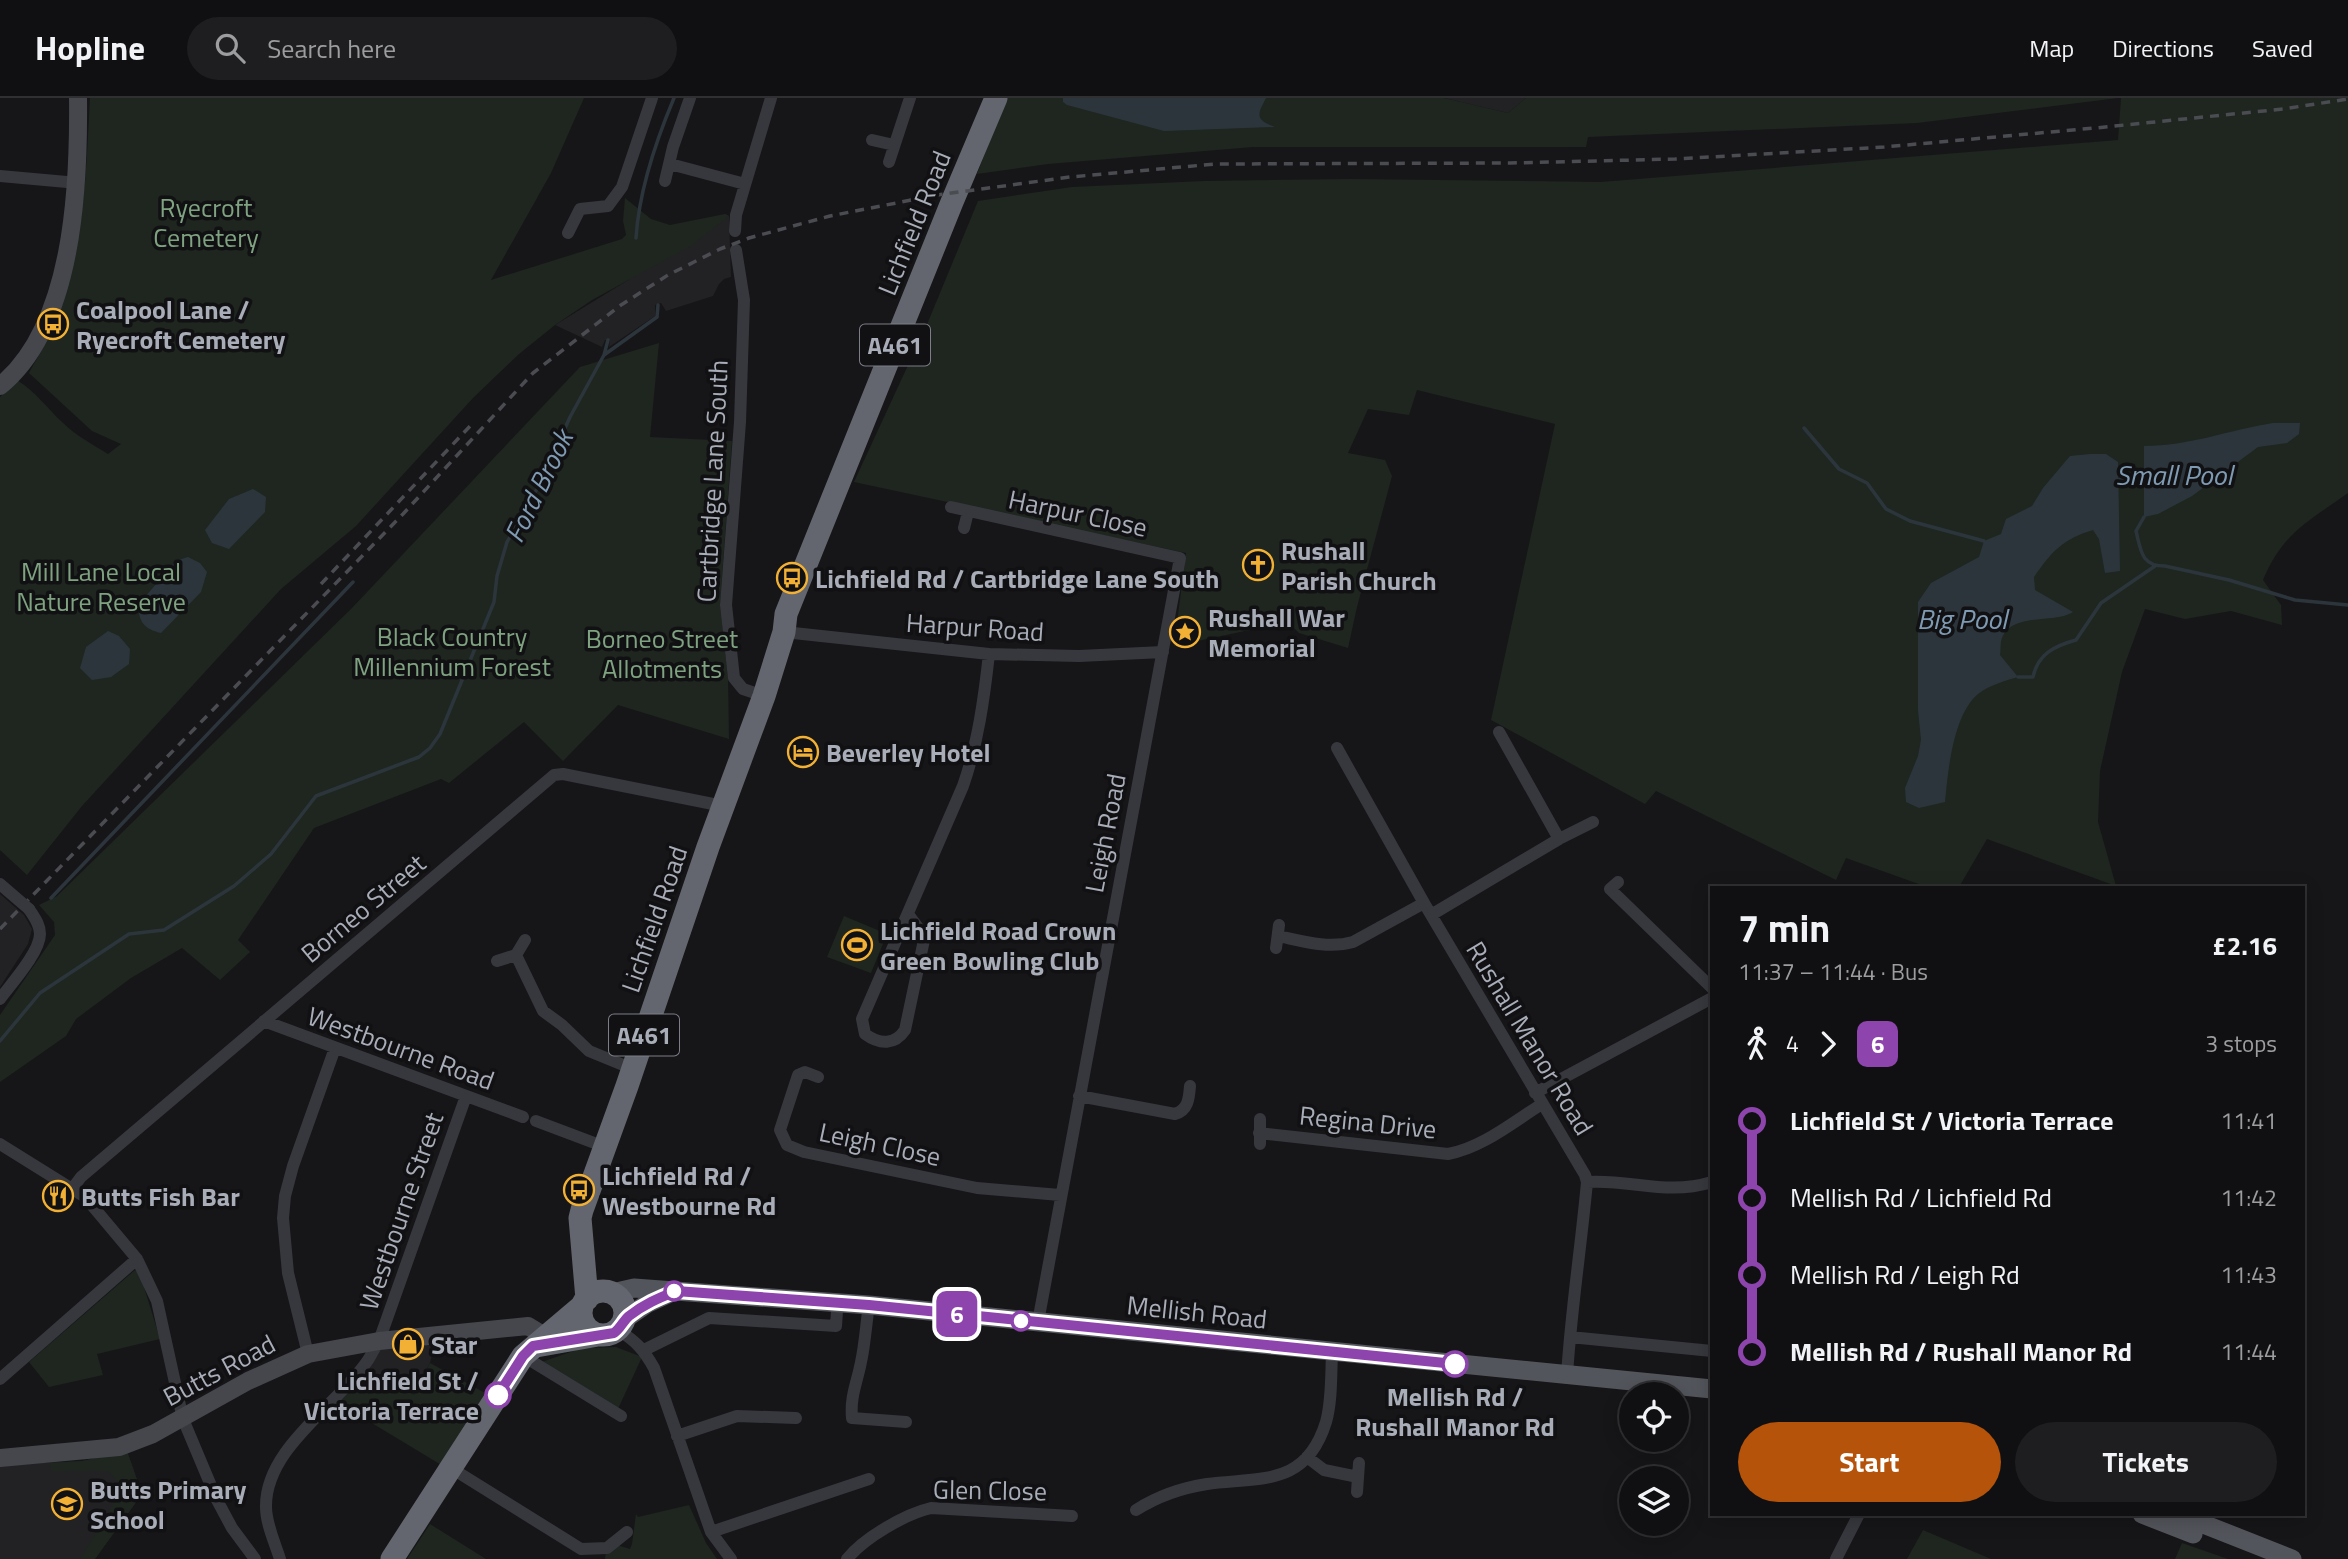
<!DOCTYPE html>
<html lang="en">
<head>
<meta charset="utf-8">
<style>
	body { margin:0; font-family:"Titillium Web",sans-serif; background:#1e1e20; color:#f1f3f6; height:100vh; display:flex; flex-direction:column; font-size:26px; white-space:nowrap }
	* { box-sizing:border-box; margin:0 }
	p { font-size:23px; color:#9c9d9f }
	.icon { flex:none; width:38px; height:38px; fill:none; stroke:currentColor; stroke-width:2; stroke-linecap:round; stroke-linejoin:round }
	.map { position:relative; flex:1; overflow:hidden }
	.details { position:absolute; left:1710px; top:788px; width:595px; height:630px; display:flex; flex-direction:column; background:#101012; border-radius:0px; box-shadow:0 4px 18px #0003,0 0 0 2px #303032 }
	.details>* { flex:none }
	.badge { padding:0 14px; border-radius:10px; font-size:24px; line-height:46px }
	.buttons { position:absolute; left:1619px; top:1284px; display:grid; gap:14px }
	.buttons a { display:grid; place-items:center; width:70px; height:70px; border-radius:50%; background:#101012; box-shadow:0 4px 18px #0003,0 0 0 2px #303032; font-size:35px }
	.map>.badge { position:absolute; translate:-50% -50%; box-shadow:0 0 0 4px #fff }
	.legs { display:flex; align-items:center; gap:10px; height:77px; padding:0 28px; font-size:23px }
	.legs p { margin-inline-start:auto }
	.head { display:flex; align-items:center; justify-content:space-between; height:119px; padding:0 28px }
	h1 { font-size:38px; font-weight:700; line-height:52px }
	.action { display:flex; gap:14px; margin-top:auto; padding:14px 28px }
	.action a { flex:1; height:80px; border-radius:42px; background:#b45309; color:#fff; font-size:28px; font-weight:700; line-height:80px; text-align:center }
	.action a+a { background:#1e1e20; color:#f1f3f6 }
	ul { padding:0 28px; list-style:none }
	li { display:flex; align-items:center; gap:24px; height:77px; font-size:26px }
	li i { display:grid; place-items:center; width:10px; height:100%; margin:0 9px; background:currentColor }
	li i::after { content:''; width:18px; height:18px; margin:-9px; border:5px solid; border-radius:50%; background:#101012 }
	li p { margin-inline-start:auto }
	li:first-child i { background:linear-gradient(#0000 50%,currentColor 0) }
	li:last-child i { background:linear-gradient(currentColor 50%,#0000 0) }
	header { display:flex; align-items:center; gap:42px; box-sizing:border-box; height:98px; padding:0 35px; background:#101012; border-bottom:2px solid #303032 }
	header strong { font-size:33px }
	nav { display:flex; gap:38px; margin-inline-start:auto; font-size:24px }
	.search { width:490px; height:63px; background:#1e1e20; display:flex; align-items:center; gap:18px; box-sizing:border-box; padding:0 24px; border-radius:38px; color:#9c9d9f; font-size:26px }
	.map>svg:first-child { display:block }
</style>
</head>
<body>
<header>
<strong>Hopline</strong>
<div class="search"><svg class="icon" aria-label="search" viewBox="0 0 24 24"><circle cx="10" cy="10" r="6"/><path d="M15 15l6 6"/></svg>Search here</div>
<nav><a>Map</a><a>Directions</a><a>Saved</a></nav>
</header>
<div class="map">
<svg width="2348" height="1461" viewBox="0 0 2348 1461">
	<rect width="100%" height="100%" fill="#161618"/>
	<path fill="#222225" d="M1444,0H1526L1508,15Z
		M725,116L729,118L731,179L724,181L719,186L713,198L666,213L661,205L655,207V218L609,249L610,242H605L602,249L555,227L630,181Z
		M0,796L24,817L32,831L28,846L0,889Z
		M436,1241L430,1265L414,1297L365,1271L384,1245Z
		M127,1353L142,1396L95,1461H0V1367L82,1363Z"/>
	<path fill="#1e261f" d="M90,0H584L551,75L491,182L622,141L626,137L623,123L625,100L651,121L670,127L725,116L729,118L691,148L592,202L555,227L519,256L473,300L356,428L281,491L82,708L27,777L0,752V299L17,282C36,294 46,309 62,324C75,337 93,347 108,356L121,346L92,333L29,275C37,259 48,244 54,228C84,156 86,76 90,0Z
		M1006,0H1444L1508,15L1526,0H2118L1917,25L1588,39L1586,49H1253L1048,66L977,76Z
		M2121,0H2348V395C2308,424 2283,434 2263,482L2281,507L2282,527L2231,513L2185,521L2145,511L2122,574L2100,673L2098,724L2116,788L1987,741L1959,789H1927L1846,760L1836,782L1656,693L1645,706L1491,622L1555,326L1417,292L1409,317L1368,311L1348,355L1385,362L1392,378L1357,509L1348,550L1299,535L1288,524L1174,548L1186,455L854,384L928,224L978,103L1072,89L1204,83L1351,81L1601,84L2118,42Z
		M659,245L650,339L732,343L720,507L728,579L729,641L618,607L563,663L524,624L449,685L441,681L314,730L238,842L250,854L220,882L182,850L131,880L76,921L66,938L0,984V917L55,837L54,824L39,807L57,798L352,510L580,269Z
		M844,818L887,836L871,875L827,859Z
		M135,1172L140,1176L160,1241L97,1256L103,1277L49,1289L29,1264Z
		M616,1249L642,1259L617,1313L536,1266L582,1250Z
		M430,1265L487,1296L443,1368L337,1304L365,1271L414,1297Z
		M127,1353L142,1396L95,1461H80L119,1397L121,1387L108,1373H51L50,1365L82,1363Z
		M689,1407L706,1445L717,1461H605L606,1453L617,1447L630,1451L632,1446L636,1416L638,1419Z
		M430,1426L486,1461H407Z
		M1923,1432L1991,1461H1907Z
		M2182,1445L2228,1461H2175Z"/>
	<path fill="#2c353c" d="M1063,0H1266C1257,17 1255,22 1275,29L1164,33L1067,7L1063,4Z
		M2273,325H2300L2299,336L2287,345L2258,349L2192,398L2158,416L2144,419V348C2189,348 2229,332 2273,325Z
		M2090,356H2106L2118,364L2120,473L2105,475L2099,441L2093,432C2063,441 2052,453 2034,479L2035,492L2073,514C2055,526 2012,514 2002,540C2000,544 2001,552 2000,557L2018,579C2004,583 1990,587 1978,596C1953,617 1948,673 1945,704L1919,710L1906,704L1905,690L1918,658L1921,642L1918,612V504L1931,485L1979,459L1984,443L2001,436L2006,421L2032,408L2043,390L2070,358Z
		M253,391L266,399L265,414L229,451L212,445L205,432L229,401Z
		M188,459L200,465L207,474L201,494L161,535C144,531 139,524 138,507L176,463Z
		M108,533L119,538L130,551L129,566L111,579L92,582L80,570L86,549Z"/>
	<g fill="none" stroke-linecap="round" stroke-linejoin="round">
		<path stroke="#2c353c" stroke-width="3.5" d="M636,140C639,92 655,45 674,0
			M604,257L657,219L658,207
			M1804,330L1839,371L1867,385L1886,411L1910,423L1984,443
			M2120,381H2144
			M2144,419L2136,433C2141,453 2141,468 2165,468L2229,482L2295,502L2348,507
			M2018,579H2033C2038,556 2054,548 2076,542L2101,505L2155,468
			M51,800L353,484
			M0,943L40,895L129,836L164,832L234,788L271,756L316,698L419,659L430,650L440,636L494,504L497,478L507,444L542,382L570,319L604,257L608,242"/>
		<path stroke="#37383d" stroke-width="12" d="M872,42L894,47
			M889,64L910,0
			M670,66L745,86
			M0,78L78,85
			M665,83L673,49L690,0
			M735,133L736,117L771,0
			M568,135L580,111L608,108L622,89L652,0
			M736,152L744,202L740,324L726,507L734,580L743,591L764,598
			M951,409L1180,460L1038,1224
			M964,430L968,414
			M784,534L989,556L1079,558L1163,554
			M1499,634L1559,741
			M1337,650L1424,805L1585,1077L1587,1084C1581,1149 1571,1213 1567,1277
			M1618,784L1610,791L1712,890
			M908,816L922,835L924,842L905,932C895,947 880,947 865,936L862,921L963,688C978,645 984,601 989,556
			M1431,817L1559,741L1593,724
			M1278,838C1302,843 1328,851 1353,844L1424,805
			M1276,850L1279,827
			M516,857L543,913L562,927L589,953L633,971
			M497,863L516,857L525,842
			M0,901C11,886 40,854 40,836C40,826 34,819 29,811
			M264,923L523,1019
			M818,979L805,974L798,977L780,1032L787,1047L804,1054L977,1090L1060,1097
			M1535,995L1712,900
			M1079,998L1175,1016C1188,1012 1189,1001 1190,988
			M1260,1021V1046
			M536,1023L605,1049
			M1259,1035L1448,1056C1482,1050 1513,1024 1542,1006
			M0,1046L85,1099L137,1161L157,1203L183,1321L217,1402L232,1430L255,1461
			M1587,1084C1632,1081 1666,1098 1712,1084
			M72,1091L81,1079L554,677L563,676L723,708
			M869,1207C866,1226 865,1246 861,1264C857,1285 850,1298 852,1320L906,1324
			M618,1232C636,1243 644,1252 654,1270L711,1434L731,1461
			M1570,1239L1712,1253
			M644,1252L709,1220L836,1228L837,1213
			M308,1256L288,1175L283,1120L285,1098L293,1068L335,950
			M523,1258L621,1318
			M0,1281L137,1161
			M677,1338L737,1318L796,1320
			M1307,1359L1324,1372L1358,1379
			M451,1370L581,1451L607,1450L627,1434
			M1357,1394L1359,1365
			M1136,1412C1158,1398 1181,1390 1207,1386C1260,1379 1306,1389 1326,1324C1332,1303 1331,1276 1332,1254
			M711,1434L869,1381
			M280,1461C275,1445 266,1426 266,1409C265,1350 338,1307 368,1262C372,1256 375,1249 379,1243L466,998
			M847,1461C864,1440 905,1416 931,1410L1072,1418
			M1836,1461L1859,1416"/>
		<path stroke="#45474d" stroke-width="18" d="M0,288C74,228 79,88 78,0
			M0,1360L119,1349L153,1336L248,1283L308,1256L379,1243L528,1228L546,1239"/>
		<path stroke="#53555c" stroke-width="19" d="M612,1195L634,1190L869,1207L1712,1291
			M625,1221L648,1205L672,1194
			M2142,1416L2193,1436
			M2178,1416L2292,1461"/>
		<path stroke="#63666e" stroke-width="23" d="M581 1215a22 22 0 1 1 44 0a22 22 0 1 1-44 0Z
			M587,1201L580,1120L582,1112L627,988L708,749L764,598L784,534L786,516L952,104L996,0
			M536,1248L598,1237
			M392,1461L523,1258L582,1208"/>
		<path stroke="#4a4c52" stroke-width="3.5" stroke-dasharray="9 7" stroke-linecap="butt" d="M321,486L472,326
			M0,831L403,416L533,275L621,207L668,177L720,151L749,140L830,118L937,97L1070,79L1215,66L1511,65L1675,61L1884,49L2095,30L2283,11L2348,1"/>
		<path stroke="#37383d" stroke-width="12" d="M0,786L29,811"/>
	</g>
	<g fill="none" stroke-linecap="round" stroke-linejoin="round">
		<g stroke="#fff" stroke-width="16">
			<path id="line-1" d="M498,1297L523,1258L533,1248L614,1235C621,1230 623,1223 629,1218C644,1206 659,1200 676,1193L869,1207L1455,1266"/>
		</g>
		<use href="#line-1" stroke="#8e44ad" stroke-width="10"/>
	</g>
	<defs>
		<g id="bus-ring" transform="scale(1.575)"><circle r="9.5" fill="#111113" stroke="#f2b134" stroke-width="1.5"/><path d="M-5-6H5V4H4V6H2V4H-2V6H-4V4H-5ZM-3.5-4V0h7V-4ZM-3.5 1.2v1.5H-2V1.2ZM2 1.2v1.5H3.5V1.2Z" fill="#f2b134"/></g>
		<g id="church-ring" transform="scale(1.575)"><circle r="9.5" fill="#111113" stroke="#f2b134" stroke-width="1.5"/><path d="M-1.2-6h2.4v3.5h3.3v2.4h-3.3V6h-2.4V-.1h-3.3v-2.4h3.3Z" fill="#f2b134"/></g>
		<g id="sight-ring" transform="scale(1.575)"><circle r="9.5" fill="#111113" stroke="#f2b134" stroke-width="1.5"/><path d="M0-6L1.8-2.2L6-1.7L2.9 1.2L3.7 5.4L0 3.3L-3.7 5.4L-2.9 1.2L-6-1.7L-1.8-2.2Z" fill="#f2b134"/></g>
		<g id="hotel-ring" transform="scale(1.575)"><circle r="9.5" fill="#111113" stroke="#f2b134" stroke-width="1.5"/><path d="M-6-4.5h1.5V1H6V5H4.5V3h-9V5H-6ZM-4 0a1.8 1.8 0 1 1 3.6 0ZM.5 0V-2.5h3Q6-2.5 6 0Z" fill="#f2b134"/></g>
		<g id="stadium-ring" transform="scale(1.575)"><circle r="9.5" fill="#111113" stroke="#f2b134" stroke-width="1.5"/><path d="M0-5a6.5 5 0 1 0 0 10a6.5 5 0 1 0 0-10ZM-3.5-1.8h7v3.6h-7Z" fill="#f2b134"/></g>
		<g id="restaurant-ring" transform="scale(1.575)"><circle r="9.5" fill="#111113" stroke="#f2b134" stroke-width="1.5"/><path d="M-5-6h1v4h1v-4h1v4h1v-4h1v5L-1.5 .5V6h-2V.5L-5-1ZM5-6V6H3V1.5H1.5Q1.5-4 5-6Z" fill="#f2b134"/></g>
		<g id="shop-ring" transform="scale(1.575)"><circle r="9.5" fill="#111113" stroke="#f2b134" stroke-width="1.5"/><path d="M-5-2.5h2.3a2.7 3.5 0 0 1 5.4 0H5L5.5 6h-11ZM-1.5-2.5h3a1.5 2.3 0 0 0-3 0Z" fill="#f2b134"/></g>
		<g id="school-ring" transform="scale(1.575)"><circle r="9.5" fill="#111113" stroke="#f2b134" stroke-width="1.5"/><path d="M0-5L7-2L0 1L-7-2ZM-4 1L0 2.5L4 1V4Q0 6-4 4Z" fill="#f2b134"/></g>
	</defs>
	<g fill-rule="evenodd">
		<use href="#bus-ring" x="53" y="226"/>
		<use href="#church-ring" x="1258" y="467"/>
		<use href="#bus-ring" x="792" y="480"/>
		<use href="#sight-ring" x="1185" y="534"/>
		<use href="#hotel-ring" x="803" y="654"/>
		<use href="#stadium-ring" x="857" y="847"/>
		<use href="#bus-ring" x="579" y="1092"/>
		<use href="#restaurant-ring" x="58" y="1098"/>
		<use href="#shop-ring" x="408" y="1246"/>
		<use href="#school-ring" x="67" y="1406"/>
	</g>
	<g fill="#fff" stroke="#8e44ad" stroke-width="3.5">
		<circle cx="674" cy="1193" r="9"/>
		<circle cx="1021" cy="1223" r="9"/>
		<circle cx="1455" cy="1266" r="12"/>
		<circle cx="498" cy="1297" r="12"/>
	</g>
	<g text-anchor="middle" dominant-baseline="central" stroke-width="7" stroke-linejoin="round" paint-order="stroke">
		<g fill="#111113" stroke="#7b7e86" stroke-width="2">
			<rect x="860" y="226.5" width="70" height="41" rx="5"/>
			<rect x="609" y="916.5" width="70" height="41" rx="5"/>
		</g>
		<g font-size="24" font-weight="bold" fill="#a8adb8">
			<text x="895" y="247">A461</text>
			<text x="644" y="937">A461</text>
		</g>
		<g font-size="26" fill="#7fa381" stroke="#111113">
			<text x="206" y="109">Ryecroft<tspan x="206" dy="30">Cemetery</tspan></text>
			<text x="101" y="473">Mill Lane Local<tspan x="101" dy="30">Nature Reserve</tspan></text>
			<text x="452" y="538">Black Country<tspan x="452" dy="30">Millennium Forest</tspan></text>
			<text x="662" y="540">Borneo Street<tspan x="662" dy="30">Allotments</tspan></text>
		</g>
		<g font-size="26" fill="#a8adb8" stroke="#111113">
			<text transform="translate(914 125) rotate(-68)">Lichfield Road</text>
			<text transform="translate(712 383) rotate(-87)">Cartbridge Lane South</text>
			<text transform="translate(1078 415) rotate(12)">Harpur Close</text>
			<text transform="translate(975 529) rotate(4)">Harpur Road</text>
			<text transform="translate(1105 735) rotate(-79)">Leigh Road</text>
			<text transform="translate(363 810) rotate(-40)">Borneo Street</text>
			<text transform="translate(654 821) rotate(-71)">Lichfield Road</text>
			<text transform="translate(1530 940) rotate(59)">Rushall Manor Road</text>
			<text transform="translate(401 950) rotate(20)">Westbourne Road</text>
			<text transform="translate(1368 1024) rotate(6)">Regina Drive</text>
			<text transform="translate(880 1046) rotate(12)">Leigh Close</text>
			<text transform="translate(401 1113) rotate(-71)">Westbourne Street</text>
			<text transform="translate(1197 1214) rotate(6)">Mellish Road</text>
			<text transform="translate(219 1272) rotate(-28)">Butts Road</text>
			<text transform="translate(990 1392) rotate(1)">Glen Close</text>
		</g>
		<g font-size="26" font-weight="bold" fill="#a8adb8" stroke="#111113" text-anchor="start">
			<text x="76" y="211">Coalpool Lane /<tspan x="76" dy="30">Ryecroft Cemetery</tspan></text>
			<text x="1281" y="452">Rushall<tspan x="1281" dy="30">Parish Church</tspan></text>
			<text x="815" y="480">Lichfield Rd / Cartbridge Lane South</text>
			<text x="1208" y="519">Rushall War<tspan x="1208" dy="30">Memorial</tspan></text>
			<text x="826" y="654">Beverley Hotel</text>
			<text x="880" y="832">Lichfield Road Crown<tspan x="880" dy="30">Green Bowling Club</tspan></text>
			<text x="602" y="1077">Lichfield Rd /<tspan x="602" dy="30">Westbourne Rd</tspan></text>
			<text x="81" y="1098">Butts Fish Bar</text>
			<text x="431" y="1246">Star</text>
			<text x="90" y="1391">Butts Primary<tspan x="90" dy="30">School</tspan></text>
		</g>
		<g font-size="26" font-weight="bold" fill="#a8adb8" stroke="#111113" text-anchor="end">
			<text x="479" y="1282">Lichfield St /<tspan x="479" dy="30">Victoria Terrace</tspan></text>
			<text x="1455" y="1298" text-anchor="middle">Mellish Rd /<tspan x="1455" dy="30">Rushall Manor Rd</tspan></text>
		</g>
		<g font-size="28" font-style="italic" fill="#7f9bb3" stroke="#111113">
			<text x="2174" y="376">Small Pool</text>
			<text transform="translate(538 388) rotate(-64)">Ford Brook</text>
			<text x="1962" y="520">Big Pool</text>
		</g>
	</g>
</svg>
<div class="buttons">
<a><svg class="icon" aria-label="locate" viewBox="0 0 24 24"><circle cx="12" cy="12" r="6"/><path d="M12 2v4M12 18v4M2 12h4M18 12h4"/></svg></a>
<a><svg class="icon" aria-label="layers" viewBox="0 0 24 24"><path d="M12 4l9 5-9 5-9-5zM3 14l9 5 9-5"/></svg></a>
</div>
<b class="badge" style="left:957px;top:1216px;background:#8e44ad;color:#fff">6</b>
<section class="details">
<div class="head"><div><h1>7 min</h1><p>11:37 – 11:44 · Bus</p></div><b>£2.16</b></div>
<div class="legs"><svg class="icon" aria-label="walk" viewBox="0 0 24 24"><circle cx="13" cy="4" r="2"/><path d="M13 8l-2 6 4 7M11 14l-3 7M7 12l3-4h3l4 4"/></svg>4<svg class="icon" aria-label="forward" viewBox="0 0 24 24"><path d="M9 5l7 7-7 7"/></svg><b class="badge" style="background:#8e44ad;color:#fff">6</b><p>3 stops</p></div>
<ul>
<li><i style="color:#8e44ad"></i><b>Lichfield St / Victoria Terrace</b><p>11:41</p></li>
<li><i style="color:#8e44ad"></i><span>Mellish Rd / Lichfield Rd</span><p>11:42</p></li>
<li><i style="color:#8e44ad"></i><span>Mellish Rd / Leigh Rd</span><p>11:43</p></li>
<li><i style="color:#8e44ad"></i><b>Mellish Rd / Rushall Manor Rd</b><p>11:44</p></li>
</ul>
<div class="action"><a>Start</a><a>Tickets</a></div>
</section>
</div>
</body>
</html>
